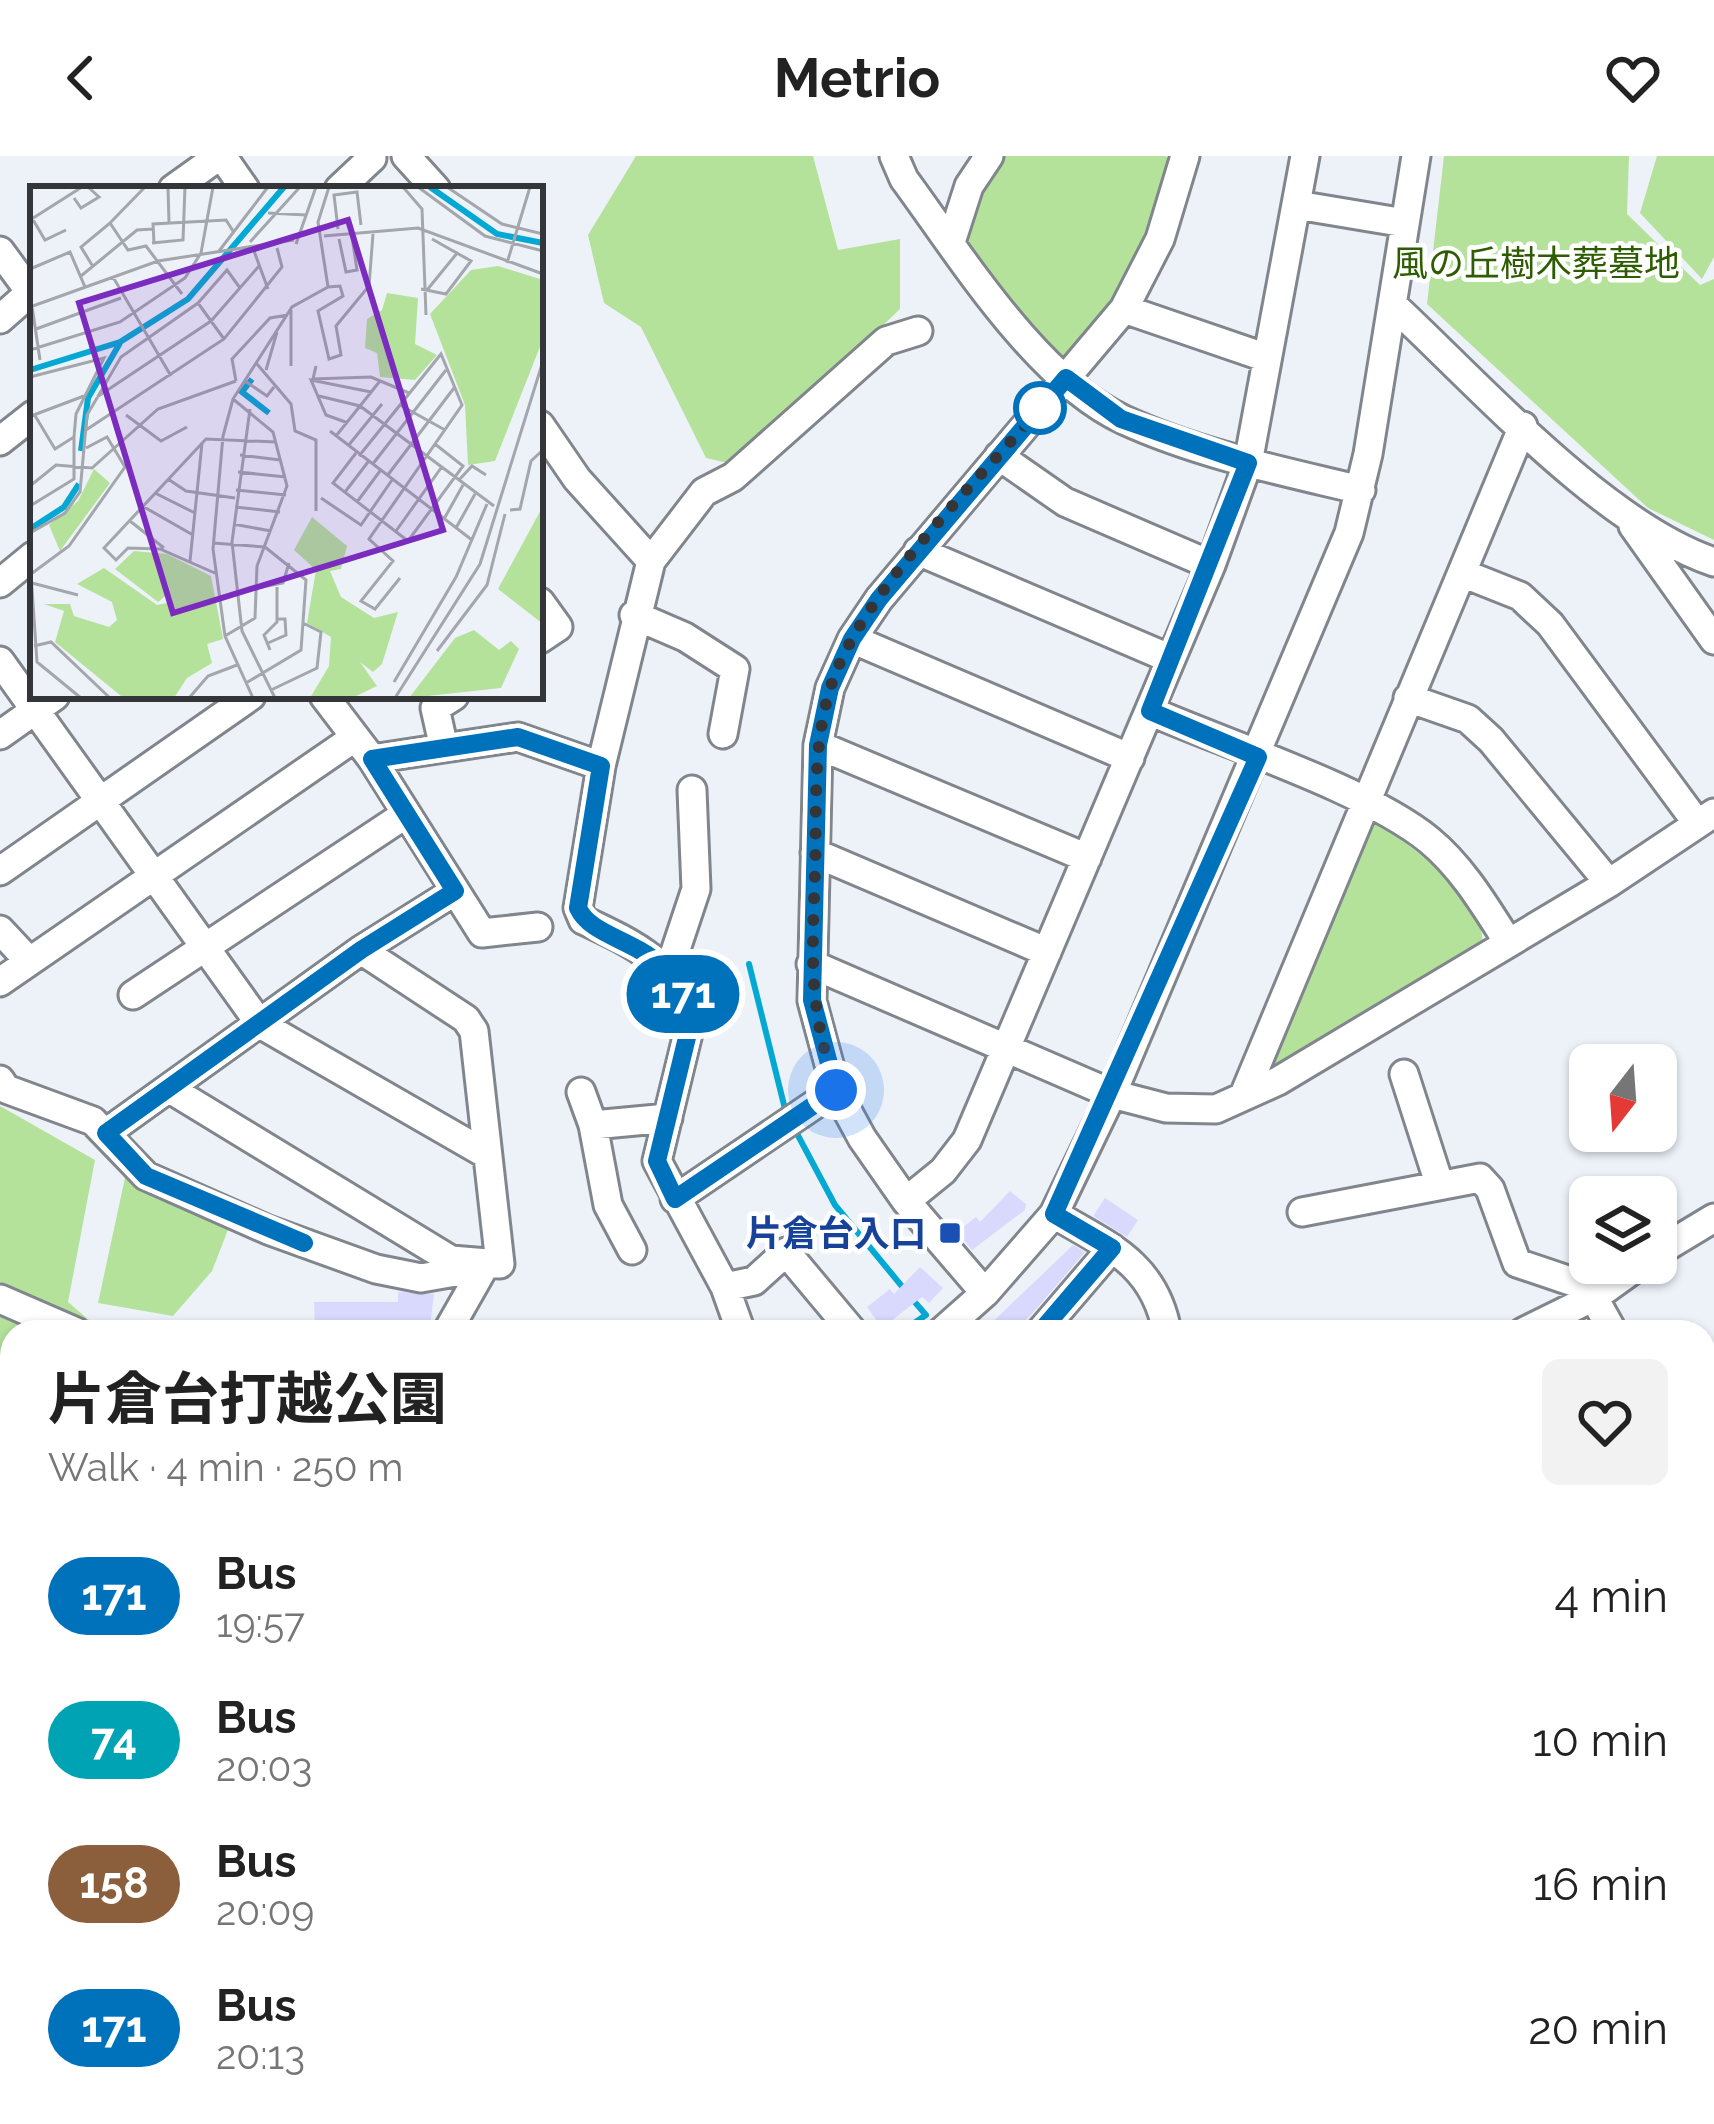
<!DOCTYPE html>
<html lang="en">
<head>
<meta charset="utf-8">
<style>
	body { margin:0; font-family:Raleway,"Noto Sans JP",sans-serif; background:#f2f2f2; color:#222; height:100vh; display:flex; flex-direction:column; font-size:45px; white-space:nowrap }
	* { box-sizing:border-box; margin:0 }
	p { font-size:39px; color:#767676 }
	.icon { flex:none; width:66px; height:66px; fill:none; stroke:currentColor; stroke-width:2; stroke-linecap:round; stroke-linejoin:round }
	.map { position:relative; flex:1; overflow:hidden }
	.panel { position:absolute; left:0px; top:1164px; width:1716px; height:804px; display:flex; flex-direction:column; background:#fff; border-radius:36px 36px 0 0; box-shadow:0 3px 9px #0004 }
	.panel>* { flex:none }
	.badge { padding:0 24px; border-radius:39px; font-size:42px; line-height:78px }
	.needle { width:78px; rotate:197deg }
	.fabs { position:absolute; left:1569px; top:888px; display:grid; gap:24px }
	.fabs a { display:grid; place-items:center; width:108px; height:108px; border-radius:18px; background:#fff; box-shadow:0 3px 9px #0004; font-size:60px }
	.you { position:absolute; width:60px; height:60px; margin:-30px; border:9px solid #fff; border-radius:50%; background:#1a73e8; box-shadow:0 0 0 18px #1a73e833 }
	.map>.badge { position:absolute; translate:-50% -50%; box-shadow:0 0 0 6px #fff }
	.round { display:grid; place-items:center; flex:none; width:126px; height:126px; border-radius:18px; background:#f2f2f2 }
	.headline { display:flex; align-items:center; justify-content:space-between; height:204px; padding:0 48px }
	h1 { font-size:57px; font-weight:700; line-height:90px }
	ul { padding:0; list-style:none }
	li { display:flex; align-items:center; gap:36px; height:144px; padding:0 48px }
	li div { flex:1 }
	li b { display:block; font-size:45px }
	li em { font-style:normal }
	li .badge { min-width:132px; font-weight:700; text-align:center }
	header { display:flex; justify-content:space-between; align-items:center; height:156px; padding:0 48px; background:#fff; font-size:54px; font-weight:700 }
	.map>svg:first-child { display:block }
</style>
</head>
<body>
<header><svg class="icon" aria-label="back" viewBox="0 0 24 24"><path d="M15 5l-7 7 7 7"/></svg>Metrio<svg class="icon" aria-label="heart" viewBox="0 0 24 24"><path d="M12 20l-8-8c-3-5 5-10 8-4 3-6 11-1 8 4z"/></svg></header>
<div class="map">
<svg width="1714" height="1968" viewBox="0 0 1714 1968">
	<rect width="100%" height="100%" fill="#edf2f9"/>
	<path fill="#fbe0de" d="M1317,1956H1451L1452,1968H1318Z"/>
	<path fill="#b4e29a" d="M636,0H813L838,94L900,83V153L737,309L706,302L641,171L604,147L588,79Z
		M1005,0H1166L1170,7C1146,89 1127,136 1069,200C1033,200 980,109 959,79L979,30Z
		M1444,0H1629L1627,58L1700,129L1714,123V384L1648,352L1427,148Z
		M1657,0H1714V101L1702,123L1640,57Z
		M1366,664C1400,674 1491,752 1482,789L1277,917L1268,915Z
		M0,950L95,1004L68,1146L103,1176H12V1378L0,1381Z
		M125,1022L231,1066L212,1115L173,1160L98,1147Z"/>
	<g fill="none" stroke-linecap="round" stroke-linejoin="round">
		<path stroke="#04a9d3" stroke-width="6" d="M749,808L787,961
			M794,972L835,1049L905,1134
			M901,1176L926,1159L913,1144"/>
		<path stroke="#04a9d3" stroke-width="36" d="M1704,1506L1714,1497
			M1704,1664H1714
			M794,1968L810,1956"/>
	</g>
	<path fill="#d9d9fe" d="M1010,1035L1026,1048L1025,1054L972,1094L957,1076L976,1061L980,1066Z
		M1105,1042L1138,1064L1127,1081L1093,1060Z
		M1073,1089L1085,1096L1031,1159L1012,1176H982Z
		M920,1111L943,1132L929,1147L922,1141L882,1172L867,1151L890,1133L894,1138Z
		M398,1136L434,1138L430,1171L381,1176L315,1173L314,1146H398Z"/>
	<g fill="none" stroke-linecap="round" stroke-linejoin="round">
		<g stroke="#81858c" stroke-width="33">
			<path id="minor" d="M222,0L245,33
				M406,0L436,33
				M894,0L904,23C960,99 1037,224 1124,264C1198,298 1282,315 1361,334
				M173,33L219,0
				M339,33L372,2
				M1297,49L1405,67
				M951,86L969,30L989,0
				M0,95L33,140
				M1393,149C1479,229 1604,369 1714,406
				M1124,153L1267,202
				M0,163L33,134
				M540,269L577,323L651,405
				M0,285L33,259
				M999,300L1065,346L1211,409
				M1633,370L1714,484
				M918,395L1171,503
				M1462,417L1520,440L1550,468L1697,667
				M0,427L33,400
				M540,446L558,471L540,483
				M634,459L685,481L735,513L723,578
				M852,483L1130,602
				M0,505L260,868L486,998
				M324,540L372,603L482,777L538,771
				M1408,542L1468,563L1491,584L1609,727
				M1150,555C1226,588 1368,634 1429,684C1462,711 1485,750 1508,786
				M0,579L55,540
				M818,589L1087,702
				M444,592L518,581L601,610
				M372,603L444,592L435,552L454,540
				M815,697L1047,796
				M0,715L251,540
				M0,774L29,805
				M811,808L1112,938L1166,952L1216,953L1278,925L1609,727L1714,657
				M667,820L696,733L692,634
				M0,826L354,582
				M133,839L406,658
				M1404,918L1439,1027
				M0,924L6,933L93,965L146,1020L268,1074L376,1113L421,1122L484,1111L447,1176
				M170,933L451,1104L500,1108L474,875L466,863L361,794
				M581,936L593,969L668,962
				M1244,939L1523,270
				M593,969L608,1049L632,1094
				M106,977L361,794L455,735
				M675,1043L836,934
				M906,1045L943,1015L967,984L1211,409L1248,307L1305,0
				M1302,1056L1480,1022L1490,1033L1517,1107L1588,1131L1613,1176
				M1054,1058C1109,1090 1155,1108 1167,1176
				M1656,1097L1714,1062
				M725,1131L754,1125L786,1096L853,1176
				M985,1137L906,1045L862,982L836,934L812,845L818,589L830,532L852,483L879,443L1124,153L1160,83L1185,0
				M0,1143L76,1176
				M741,1176L725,1131L657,1005L691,865C679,808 632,787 583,764L578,752L601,610L651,405L704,336L733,321L886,185L918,175
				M941,1176L985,1137L1054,1058L1112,938L1349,377L1368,298L1416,0
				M1040,1176L1112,1092
				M1523,1176L1596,1140L1642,1107
				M1704,1266L1714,1263
				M1704,1406L1714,1403
				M1704,1462L1714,1453
				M0,1548L12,1543
				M1704,1551L1714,1541
				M1704,1613H1714
				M1704,1778L1714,1777
				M6,1866L12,1827
				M1704,1908H1714
				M1142,1956L1146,1968
				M1459,1956V1968
				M68,1968L70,1956
				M311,1968L322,1956
				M996,1968L1012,1956"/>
		</g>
		<g stroke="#cecfcf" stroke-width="42">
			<path id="major" d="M0,1865L12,1867
				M0,1895L12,1896
				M0,1926L12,1928
				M184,1956L188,1957
				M382,1956L465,1968
				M603,1956L668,1968"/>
		</g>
		<use href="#minor" stroke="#fff" stroke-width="27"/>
		<use href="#major" stroke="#e3bba2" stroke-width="36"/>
		<path stroke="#616367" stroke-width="6" stroke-dasharray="6 12" stroke-linecap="butt" d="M1704,1237L1714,1235
			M265,1968L276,1956"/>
	</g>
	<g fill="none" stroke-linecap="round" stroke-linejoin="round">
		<g stroke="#fff" stroke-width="27">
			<path id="line" d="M304,1087L146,1020L106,977L361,794L455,735L372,603L518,581L601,610L578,752C596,791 674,781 691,865L657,1005L675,1043L836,934L812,844L818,589L830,532L852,483L879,443L1066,222L1121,263L1248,307L1150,555L1258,601L1054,1058L1112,1092L1040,1176"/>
		</g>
		<use href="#line" stroke="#0072bc" stroke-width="18"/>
		<path stroke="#343538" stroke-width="12" stroke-dasharray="0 21.6" d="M836,934C808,847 812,805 815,716C817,656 812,592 830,533C859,438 978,325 1044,248L1040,252"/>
	</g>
	<circle fill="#fff" stroke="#0072bc" stroke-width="6" cx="1040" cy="252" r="24"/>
	<rect fill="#1a4fb4" stroke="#fff" stroke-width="4.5" x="938" y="1065" width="24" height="24" rx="6"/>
	<g text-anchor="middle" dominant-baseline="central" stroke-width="9" stroke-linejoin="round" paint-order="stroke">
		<g font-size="36" fill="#2d5d00" stroke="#fff">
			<text x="1536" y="107">風の丘樹木葬墓地</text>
		</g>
		<g font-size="36" font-weight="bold" fill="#164399" stroke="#fff" text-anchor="end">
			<text x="926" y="1077">片倉台入口</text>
		</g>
	</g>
	<g transform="translate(30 30)">
		<rect width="513" height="513" fill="#edf2f9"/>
		<path d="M468,80L513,94V153L465,275L438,279L435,219L400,128L441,84ZM357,107L388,112L385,158L407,169L385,194L350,191L347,167L335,162L337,133L352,124ZM64,283L80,297L30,365L19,339L48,315ZM513,320V438L468,403ZM282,331L317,360L311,383L300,385L311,411L344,432L368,426L352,478L343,486L330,476L347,500L322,512H280L299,480L301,451L277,437L286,384L264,364ZM104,365L137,368L181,390L193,453L177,458L182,477L157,492L144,512L91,510L25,456L34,425L14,418H40L44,430L79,441L87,434L82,416L47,398L74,382L127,419L137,417L139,407L128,416L85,383ZM444,444L469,464L481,455L489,463L471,502L379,512L425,452Z" fill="#b4e29a"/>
		<path fill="none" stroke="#04a9d3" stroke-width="6" d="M400,1L467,48L513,57M0,184L90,156L158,113L254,1M222,193L212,206L239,227M51,265L58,212L90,157M0,343L34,321L49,298"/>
		<path fill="none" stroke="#a3a6ac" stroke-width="3" d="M138,1L139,37M373,1L392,23L396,129M388,1L455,50L513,65M417,1L472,38L513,48M44,12L51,22L69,11L58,1M238,27L276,29M2,32L15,54L36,44M0,34L52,1M80,37L115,1M308,43L304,9L327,6L331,39M294,50L388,42L513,88M309,53L316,86L327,84L322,51M220,56L270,1M122,57L153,54L155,1M124,57L123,38L196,34L203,45M266,58L286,1M189,65L238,1M224,65L238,103M477,77L500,1M62,79L51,61L80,37L98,64L116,60L152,108M0,83L40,66L55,101M51,90L107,44L123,43M83,91L141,190M298,101L310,100L313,110L288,125L299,173L311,169L306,140L339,100L343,48M391,103L416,108L441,75L402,53M397,104L428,66M168,117L194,153M2,120L10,174M0,121L128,75L264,54M261,124V180M6,143L91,112M0,164L90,136L155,92L171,67L183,1M227,178L261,218L265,245L286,254V325M286,180L283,193L341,191L379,207M236,184L247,146M0,191L74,172L46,228L44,251L25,263L4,228M206,195L202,173L240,132L258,129M215,195L237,210L244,201M289,210L330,220L464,320M67,211L181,135L229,80M370,219L415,244M220,223L202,356L212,445L245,512M96,229L131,255L157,241M1,230L54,210M318,237L296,229L281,194L341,206M56,244L194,153L252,81L247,62M300,245L442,354M306,250L350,195M318,260L352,218M326,267L303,297L378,355L433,280L405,258M210,269L250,274M329,270L411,168L432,219L339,353L363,375L331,415L345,423L370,392M342,279L416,184M208,286L256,291M357,290L424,202M138,293L156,305L205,312M428,295L442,280L456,289M0,300L26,279L62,282L128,223L206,195M206,304L256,309M315,306L338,276M125,307L165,327M291,312L331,339L362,294M327,316L350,285M0,320L44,293V251M114,321L163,349M205,321L250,326M480,324L490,323L501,275L513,264M414,333L433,299M100,335L134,362M203,338L241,345M426,342L445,308M366,345L411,282M0,347L35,327L50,306L57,229L91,171L168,117L197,84L210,102M183,357L235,361L276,394L271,464L216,497M160,375L172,257M1,388L39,360L95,281L77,251L56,262M1,388L7,476L51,512M187,388L130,363L98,362L86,374L74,362L176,253L246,256M2,397L48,409M227,402L253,397L259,377M195,450L225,432L227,380L257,300L243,246L203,213M238,457L256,449L255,433H247M4,460L21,456L80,512M240,464L234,449L247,436V401M407,465L457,399L475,328M364,496L426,391L457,318M241,504L287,482L291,446L273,437M159,512L178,490L207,479M223,512L195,450L183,363L193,250L203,213L262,121L298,101L288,36L299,1M365,512L450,378L513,175"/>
		<path fill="#7b2cbf" fill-opacity="0.15" stroke="#7b2cbf" stroke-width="6" d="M318,34L413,344L143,427L49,117Z"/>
		<rect width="513" height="513" fill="none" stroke="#343538" stroke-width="6"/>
	</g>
</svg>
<div class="fabs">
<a><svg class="needle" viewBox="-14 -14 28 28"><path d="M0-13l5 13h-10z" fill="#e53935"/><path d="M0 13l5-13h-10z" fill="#767676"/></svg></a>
<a><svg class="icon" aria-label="layers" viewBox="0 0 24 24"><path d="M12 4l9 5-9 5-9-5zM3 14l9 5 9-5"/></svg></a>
</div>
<div class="you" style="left:836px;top:934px"></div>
<b class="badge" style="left:683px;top:838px;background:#0072bc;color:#fff">171</b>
<section class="panel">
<div class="headline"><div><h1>片倉台打越公園</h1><p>Walk · 4 min · 250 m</p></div><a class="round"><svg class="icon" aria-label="heart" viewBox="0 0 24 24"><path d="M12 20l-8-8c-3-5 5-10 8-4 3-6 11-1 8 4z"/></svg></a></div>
<ul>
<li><span class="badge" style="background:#0072bc;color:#fff">171</span><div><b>Bus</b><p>19:57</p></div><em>4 min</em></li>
<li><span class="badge" style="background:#00a3b4;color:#fff">74</span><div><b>Bus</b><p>20:03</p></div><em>10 min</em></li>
<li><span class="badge" style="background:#8b5e3c;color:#fff">158</span><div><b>Bus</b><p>20:09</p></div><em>16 min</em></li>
<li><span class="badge" style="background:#0072bc;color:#fff">171</span><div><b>Bus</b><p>20:13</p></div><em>20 min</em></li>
</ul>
</section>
</div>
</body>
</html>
